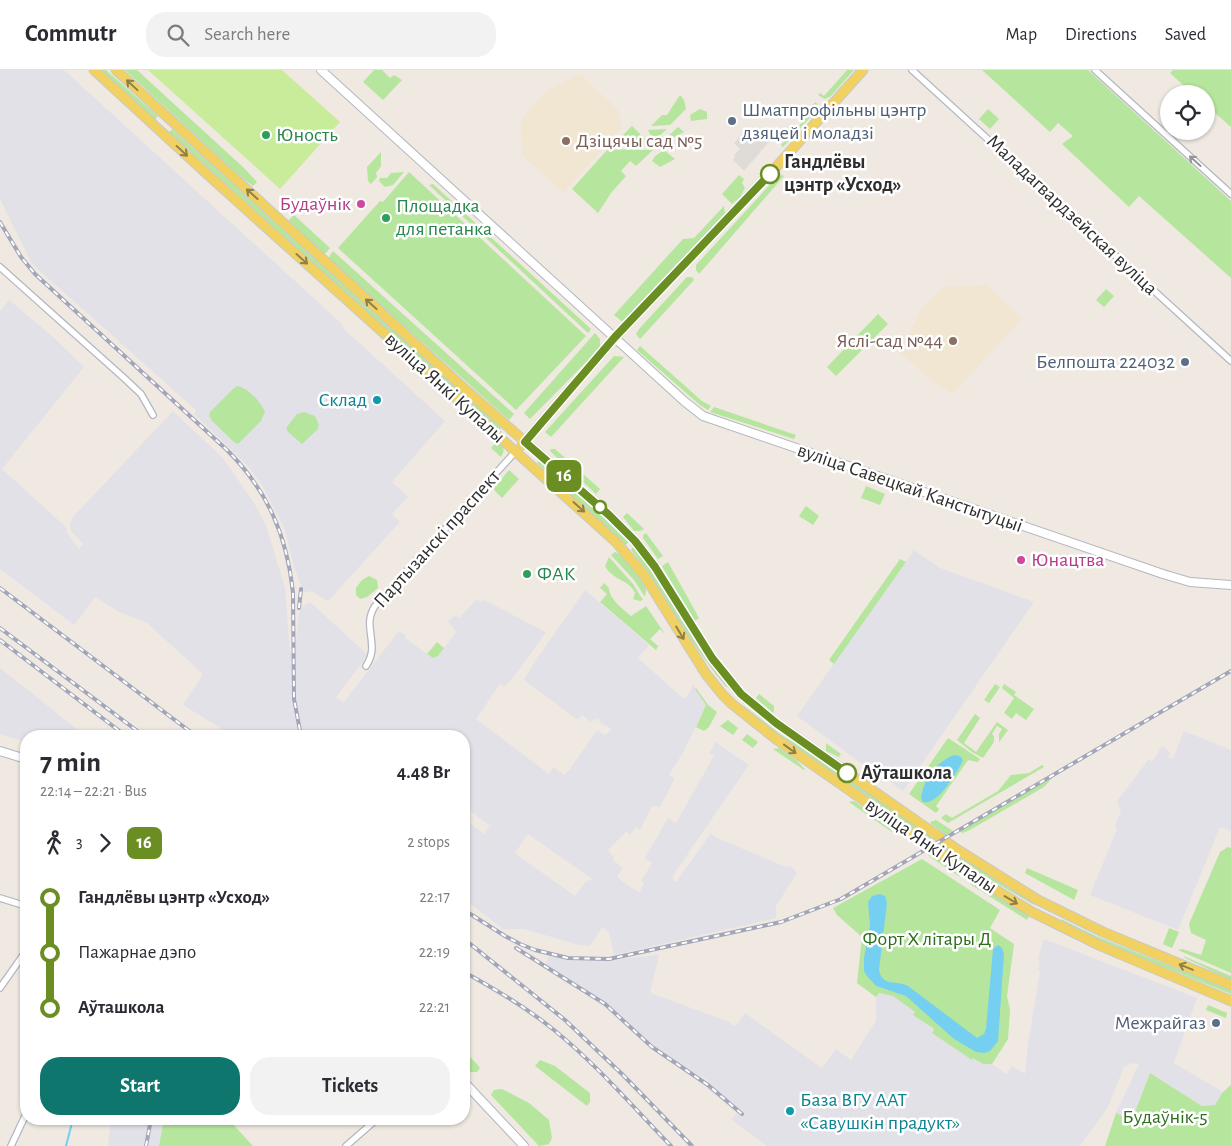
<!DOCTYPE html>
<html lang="en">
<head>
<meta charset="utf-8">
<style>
	body { margin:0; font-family:"Alegreya Sans",sans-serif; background:#f2f2f3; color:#2b2b33; height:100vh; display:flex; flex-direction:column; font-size:19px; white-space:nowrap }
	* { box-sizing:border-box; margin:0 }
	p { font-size:16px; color:#7c7c81 }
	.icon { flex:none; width:28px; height:28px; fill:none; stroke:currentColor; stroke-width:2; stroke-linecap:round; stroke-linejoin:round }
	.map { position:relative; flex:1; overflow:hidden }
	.sheet { position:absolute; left:20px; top:660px; width:450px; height:395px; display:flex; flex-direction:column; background:#fff; border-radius:20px; box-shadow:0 1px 4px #0004 }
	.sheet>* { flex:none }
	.badge { padding:0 10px; border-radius:8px; font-size:18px; line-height:32px }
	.buttons { position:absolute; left:1160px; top:15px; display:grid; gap:10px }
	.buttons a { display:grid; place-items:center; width:55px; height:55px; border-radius:50%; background:#fff; box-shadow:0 1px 4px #0004; font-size:25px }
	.map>.badge { position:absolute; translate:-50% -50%; box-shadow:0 0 0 2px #fff }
	.legs { display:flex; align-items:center; gap:8px; height:55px; padding:0 20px; font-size:16px }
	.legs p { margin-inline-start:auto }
	.head { display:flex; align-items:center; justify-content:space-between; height:85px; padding:0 20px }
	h1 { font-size:28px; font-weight:700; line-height:38px }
	.primary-button { display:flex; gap:10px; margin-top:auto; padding:10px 20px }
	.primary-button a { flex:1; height:58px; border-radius:20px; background:#0f766e; color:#fff; font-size:20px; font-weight:700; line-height:58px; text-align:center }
	.primary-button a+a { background:#f2f2f3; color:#2b2b33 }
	ul { padding:0 20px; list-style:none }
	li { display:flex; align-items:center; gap:18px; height:55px; font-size:19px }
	li i { display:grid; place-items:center; width:8px; height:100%; margin:0 6px; background:currentColor }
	li i::after { content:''; width:12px; height:12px; margin:-6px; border:4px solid; border-radius:50%; background:#fff }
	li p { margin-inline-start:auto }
	li:first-child i { background:linear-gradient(#0000 50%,currentColor 0) }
	li:last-child i { background:linear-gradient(currentColor 50%,#0000 0) }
	header { display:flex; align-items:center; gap:30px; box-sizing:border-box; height:70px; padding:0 25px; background:#fff; border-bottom:1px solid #e1e1e2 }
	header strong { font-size:24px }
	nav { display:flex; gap:28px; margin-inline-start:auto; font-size:18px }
	.search { width:350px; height:45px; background:#f2f2f3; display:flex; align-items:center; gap:12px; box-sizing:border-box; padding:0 18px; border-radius:20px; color:#7c7c81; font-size:19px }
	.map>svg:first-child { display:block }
</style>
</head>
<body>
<header>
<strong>Commutr</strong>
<div class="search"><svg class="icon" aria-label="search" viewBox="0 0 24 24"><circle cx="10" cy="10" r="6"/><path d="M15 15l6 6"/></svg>Search here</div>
<nav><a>Map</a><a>Directions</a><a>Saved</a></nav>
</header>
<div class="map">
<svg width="1231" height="1076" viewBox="0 0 1231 1076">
	<rect width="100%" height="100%" fill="#efe9e1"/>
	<path fill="#e3e1e8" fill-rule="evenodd" d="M0,0H64L342,254L344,259L445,351L392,412L408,427L392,444L400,452L328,531L311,521L304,523L294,497L285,460L262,415L247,395L194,344L196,340L32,194L0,129Z
		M9,230L51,265L84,297L2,399L66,457L67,463L79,479L83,474L71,461L70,456L72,448L173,341L223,388L254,433L266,455L285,518L290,582H295L299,543L303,536L310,532L368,585L336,627L343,633L399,561L406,566L405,568L427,584L433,588L438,586L456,562L448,551L455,545L459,548L477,529L481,533L484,530L546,562L516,604L504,617L500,614L476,649L549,704L553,697L564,705L570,699L597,660L605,665L612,659L601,653L598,648L591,652L582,645L578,650L524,610L536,590L585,520L649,575L638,588L684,629L691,620L693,615L706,635L684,681L669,705L675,708L660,737L652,736L640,760L636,757L630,765L626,762L608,780L614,788L613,790L623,798L617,807L630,817L640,822L644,813L641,811L652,793L645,788L668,748L676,753L714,686L709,683L714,676V671L749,695L693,776L673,806L674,811L676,812L711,763L717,768L786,797L791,796L797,803L776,836V848L614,885L609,862L602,857L590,876L579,875L524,859H503L464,829V748L484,764L490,756L469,740L464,746V666H234L183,635L203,604L147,553L119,542L95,527L74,555L0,499V241ZM528,764L592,809L591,810L586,811L575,826L519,786L515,783Z
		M914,480L940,498L1034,532L903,721L874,700L873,702L797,646Z
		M0,598L43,632L85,666H26V672L0,664Z
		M1184,661L1231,680V761L1220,757L1178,860L1090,825L1117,759L1115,755L1121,741L1117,731L1149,689L1152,692L1162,676L1170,682L1168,687L1173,689Z
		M1044,869L1197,928L1174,993L1223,1022L1215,1036H1203L1150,1003L1132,1050L1116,1043L1139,994L1132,993L1124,997L1108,1037L1080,1076H767L732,1050L737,1042L706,1018L709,1011L668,987L606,934L545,895L549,885L568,889L609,890L659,885L650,923L727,951L735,956L745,943L822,998L836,979L851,990L876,951V927L879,923L893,926L915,942L914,945L934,960L932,963L972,989L973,988L983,994H992L1006,1004L1012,996L1025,1004L1028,974L1040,901L1038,900L1040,891L1038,890L1040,885L1039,884Z
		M111,1049H164L159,1076H108Z"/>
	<path fill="#f0e6d1" d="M580,4L618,40L622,57L564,123L522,85L521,50L546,21Z
		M986,215L1022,248L953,324L929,309L900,282L920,241L942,217Z"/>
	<path fill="#b6e59e" d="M101,0H106L158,46L155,50Z
		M125,0H137L245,99L257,112L253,116L242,108Z
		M374,0H382L390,8L394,5L402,10L383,30L363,12Z
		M847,0H854L831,26L825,29L818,25L820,23L824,26Z
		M982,0H1088L1231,131V208L1139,126L1129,137L1062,74L1073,66L1058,53L1050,62Z
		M1173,0H1231V57L1206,35V24H1193L1170,3Z
		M680,25L684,30L686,39L670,55L651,56L662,45H667Z
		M816,32L818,37L816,41L783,77L781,75L811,43L807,39Z
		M700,39L707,42V49L691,51L690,45Z
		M988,39L999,49L990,59L979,49Z
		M632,56L651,75H613Z
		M678,57L684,62L664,72L663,71Z
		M172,59L501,358L498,362L169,62Z
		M667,59L658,67L651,66L648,60Z
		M608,79L653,80L636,96L630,91L621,101L626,106L611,123L598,143L572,119Z
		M664,80L675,89L660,97L652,91L655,86Z
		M381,82V96L376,103L377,107L371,114L368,111L367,97Z
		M404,102L393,115L385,117L379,111L380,108H387L391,103Z
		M409,102L586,266L516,340L338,178L380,131L383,132Z
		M739,105L744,109L742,113L745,118L740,127L732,134L722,124Z
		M782,105L784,106L699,204L696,200V195L778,106Z
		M433,114L591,259L588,263L429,115Z
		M724,136L725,143L624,253L614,245L683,169L694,168Z
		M294,145L330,178L326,183H323L288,151Z
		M333,181L514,344L509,350L329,189V187Z
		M687,207H692L694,210L640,269L636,264L639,259Z
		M1106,219L1114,226L1104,237L1096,230Z
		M878,244L888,254L836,306L827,297Z
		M595,263L600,269V278L530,349L524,343Z
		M640,276L702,331L711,336L708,340L700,335L637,280Z
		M614,286L624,287L551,367L545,362Z
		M237,316C247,317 261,332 265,342L261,351L238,374L234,372L212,351L209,346L210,342L233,319Z
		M714,337L796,365L794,369L710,342Z
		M304,342L315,346L319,355L317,360L302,374L288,362L286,358L297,344Z
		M498,370C503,375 506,380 501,387L491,378Z
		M551,379H555L600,419L596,424L550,381Z
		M539,391C568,418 600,443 629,472L625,475L537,393Z
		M509,400L519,409L502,428L495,421L494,418Z
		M866,416L885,424L880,435L861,428Z
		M806,436L819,446L813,455L799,446Z
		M627,443L644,459L640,461H634L623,447Z
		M646,463L663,486L658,489L643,468V465Z
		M633,477C670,520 690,574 727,616L726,617C708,595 691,571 676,547C662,524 648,501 631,480Z
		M615,482C628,486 637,504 644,515L646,520L645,527L634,510L611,485Z
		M609,487L633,514L643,530L640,531L633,529L635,523C629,509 613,511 605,496Z
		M900,489L906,492L834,594L829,590Z
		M668,492L699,548L695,551L662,496Z
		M369,506L377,510L378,518L367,527L360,529L356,525V518L362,510Z
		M604,513L609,518C609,529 623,539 631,546L646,536L665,564L660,559L650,569L658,576L656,580L600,532L607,524L600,518Z
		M437,572L444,578L438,586L433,588L427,584Z
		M995,614L1000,617L989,633L984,630Z
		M1004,614L1016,622L1014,625L1034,639L1026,650L1016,643L1012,649L1004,643L1014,628L1002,618Z
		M696,618L708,635L717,642L709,657L704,661L696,657L706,635L695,619Z
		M759,624L774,636V641L773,643L756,628Z
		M744,636L780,664L815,686L932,767L930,770L779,665L743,637Z
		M975,644L980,648L964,673L976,682L997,652L1008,660L999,672V664L1002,659L997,656L992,664L994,666V672L983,688L972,682L957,670Z
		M728,650L738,658L733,665L720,656Z
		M747,664L758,672L753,678L742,670Z
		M948,668L980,689L978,692L968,690L936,736L939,739L936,743L909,724Z
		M826,673L841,684L839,687L826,681Z
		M779,678L796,690L805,699L804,700L773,679Z
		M1042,695L1044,697L948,753L941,748L946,744L952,748L998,721L1011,705L1029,703Z
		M1053,707L1044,717L968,761L962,763L960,761Z
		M854,731L889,755L892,762L849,732Z
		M936,750L953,761L946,765L931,754L930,752Z
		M940,774L1035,833L1034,835L964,794L936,776Z
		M1228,777L1231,778V903L1178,880L1182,879L1201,885L1206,870L1191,863L1189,854L1220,782Z
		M926,781L957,801L960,807L929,786Z
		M922,789L1000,840L990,858L1014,874L1007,926L1010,940L1008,969L992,994H983L973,988L972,990L932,963L934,959L913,945L915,942L893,926L879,923L876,927L857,913L862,867L837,845L833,838Z
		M1027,798L1078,820L1074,830L1025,803Z
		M972,811L1029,846L1027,850L970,814Z
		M1061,849L1096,866L1231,920V924L1130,883L1060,852Z
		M1169,858L1179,862L1172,878L1163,874Z
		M1183,886L1231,906V910L1185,888Z
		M1208,935L1227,943L1226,948L1206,940Z
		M464,981L477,994L480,998L477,1002H470L464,995Z
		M540,990L555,996L590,1023V1032L587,1036L535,996Z
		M1150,1003L1202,1036L1215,1035L1223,1022L1231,1015V1076H1105L1116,1043L1132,1050Z
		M502,1019L529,1033L549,1050L552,1068L549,1074L539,1076L491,1025L494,1020Z
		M164,1049H193L215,1054L216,1049H228L253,1076H159Z"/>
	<path fill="#c9ec9a" d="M148,0H282L340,52L280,119Z"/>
	<path fill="#dfdcd8" d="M748,57L757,64L763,57L774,66L744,101L733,90L735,87L734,85L740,79L734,73Z"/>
	<path fill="#75cff0" d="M954,685L960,686L963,690C958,701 938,736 923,732L921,728C923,710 937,691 954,685Z
		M880,824L885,826L887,833L879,900C882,917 896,910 908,916L977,968L984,964L986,959L993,879L998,875L1002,878L1004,884L998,971L990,981L985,983L976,982L954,969L906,926L876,916L867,906L864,901V888L870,856L868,832L872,826Z"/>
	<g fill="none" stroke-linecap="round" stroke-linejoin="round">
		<path stroke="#75cff0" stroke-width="2" d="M66,1076L73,1049"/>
		<g stroke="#b4b7c1" stroke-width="8">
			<path id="minor" d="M912,0L1231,291
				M1095,0L1231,124
				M0,197L124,308L141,324L153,345
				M366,596C381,574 361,557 375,536L516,381
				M0,828L26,836
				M0,918L26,881
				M11,1076L26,1044
				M346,1076L377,1049"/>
		</g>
		<g stroke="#b4b7c1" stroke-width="10">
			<path id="secondary" d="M321,0L684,331L703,346L1163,504L1190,512L1231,515
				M0,681L26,689
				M464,1012L524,1076"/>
		</g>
		<g stroke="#c9c9c9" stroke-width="11">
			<path id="primary" d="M94,0L207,104L616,472L644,505L706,604L722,624L732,634L776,669L968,803L1032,842L1101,876L1231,931
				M116,0L466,320L609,445L635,471L655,497L703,575L720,600L741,624L776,653L958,780L1038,830L1103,862L1231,915
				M522,375L615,267L778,95L863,0"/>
		</g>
		<use href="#minor" stroke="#fff" stroke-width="5.5"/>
		<use href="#secondary" stroke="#fff" stroke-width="8"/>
		<use href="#primary" stroke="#f2d163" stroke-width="9"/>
		<g stroke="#a3a6b8" stroke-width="4">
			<path id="rail" d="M0,152L21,187L35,204L227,380C268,421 287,466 293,523L294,629L301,666
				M0,518L196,666
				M299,538L301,519
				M0,558L144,666
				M0,570L126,666
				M464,840L505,866L520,874L535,880L568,888L609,889L781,852L841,829L1231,601
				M464,869L565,950L623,1005L692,1076
				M516,878L605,934L652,977L708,1015L742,1044
				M464,902C495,919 527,938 554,960C596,994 633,1037 671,1076
				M146,1076L151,1049"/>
		</g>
		<use href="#rail" stroke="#fff" stroke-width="2" stroke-dasharray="5.5" stroke-linecap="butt"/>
	</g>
	<defs><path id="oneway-shaft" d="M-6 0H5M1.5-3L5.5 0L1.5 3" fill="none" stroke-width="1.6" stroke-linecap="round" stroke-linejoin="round" transform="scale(1.25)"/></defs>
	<g stroke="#908048">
		<use href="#oneway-shaft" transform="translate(132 15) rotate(-137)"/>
		<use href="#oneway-shaft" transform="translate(182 81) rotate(43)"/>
		<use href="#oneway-shaft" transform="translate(252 124) rotate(-138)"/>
		<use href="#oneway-shaft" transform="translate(302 189) rotate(42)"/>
		<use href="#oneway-shaft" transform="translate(371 234) rotate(-138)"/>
		<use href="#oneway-shaft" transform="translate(579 437) rotate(42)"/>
		<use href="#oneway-shaft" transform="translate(680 563) rotate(59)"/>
		<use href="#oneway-shaft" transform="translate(790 679) rotate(36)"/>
		<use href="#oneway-shaft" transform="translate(1011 830) rotate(31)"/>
		<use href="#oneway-shaft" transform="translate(1186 897) rotate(-158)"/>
	</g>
	<use stroke="#969696" href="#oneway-shaft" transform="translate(1195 91) rotate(-138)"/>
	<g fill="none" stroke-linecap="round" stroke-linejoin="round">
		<g stroke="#fff" stroke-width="11">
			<path id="line-1" d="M770,104L615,267L525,372L609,445L635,471L655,497L712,588L741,624L776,653L847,703"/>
		</g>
		<use href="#line-1" stroke="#6b8e23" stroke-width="8"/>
	</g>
	<g fill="#5c6f8a" stroke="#fff" stroke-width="2">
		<circle cx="732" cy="51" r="5"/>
		<circle cx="1185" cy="292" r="5"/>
		<circle cx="1216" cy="953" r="5"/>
	</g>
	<g fill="#2e9e5b" stroke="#fff" stroke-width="2">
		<circle cx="266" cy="65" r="5"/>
		<circle cx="386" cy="148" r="5"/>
		<circle cx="527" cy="504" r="5"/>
	</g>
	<g fill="#8d6e63" stroke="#fff" stroke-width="2">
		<circle cx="566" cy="71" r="5"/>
		<circle cx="953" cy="271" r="5"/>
	</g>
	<g fill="#fff" stroke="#6b8e23" stroke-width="2.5">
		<circle cx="770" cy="104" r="9"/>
		<circle cx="600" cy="437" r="6"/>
		<circle cx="847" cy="703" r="9"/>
	</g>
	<g fill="#d1479c" stroke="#fff" stroke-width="2">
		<circle cx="361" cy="134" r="5"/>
		<circle cx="1021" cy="490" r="5"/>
	</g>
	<g fill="#0f9aa8" stroke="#fff" stroke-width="2">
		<circle cx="377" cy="330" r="5"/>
		<circle cx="790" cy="1041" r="5"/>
	</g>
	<g text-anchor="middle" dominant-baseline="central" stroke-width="5" stroke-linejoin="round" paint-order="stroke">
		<g font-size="20" fill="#4e5e75" stroke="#fff" text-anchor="end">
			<text x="742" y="40" text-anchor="start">Шматпрофільны цэнтр<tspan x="742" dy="23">дзяцей і моладзі</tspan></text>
			<text x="1175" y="292">Белпошта 224032</text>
			<text x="1206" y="953">Межрайгаз</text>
		</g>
		<g font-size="20" fill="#27864d" stroke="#fff" text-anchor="start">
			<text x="276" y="65">Юность</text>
			<text x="396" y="136">Площадка<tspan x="396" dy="23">для петанка</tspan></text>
			<text x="537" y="504">ФАК</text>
		</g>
		<g font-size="20" fill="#785e54" stroke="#fff" text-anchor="start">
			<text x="576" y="71">Дзіцячы сад №5</text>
			<text x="943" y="271" text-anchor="end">Яслі-сад №44</text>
		</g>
		<g font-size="20" font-weight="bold" fill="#2e2e2e" stroke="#fff" text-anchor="start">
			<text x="784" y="92">Гандлёвы<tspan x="784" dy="23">цэнтр «Усход»</tspan></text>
			<text x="861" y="703">Аўташкола</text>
		</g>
		<g font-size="20" fill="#b23c85" stroke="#fff" text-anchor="end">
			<text x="351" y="134">Будаўнік</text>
			<text x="1031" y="490" text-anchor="start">Юнацтва</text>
		</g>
		<g font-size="20" fill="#2e2e2e" stroke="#fff">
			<text transform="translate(1072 145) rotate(43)">Маладагвардзейская вуліца</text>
			<text transform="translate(445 318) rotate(42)">вуліца Янкі Купалы</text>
			<text transform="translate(910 418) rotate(19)">вуліца Савецкай Канстытуцыі</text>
			<text transform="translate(437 469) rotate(-48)">Партызанскі праспект</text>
			<text transform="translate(931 776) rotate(34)">вуліца Янкі Купалы</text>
		</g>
		<g font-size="20" fill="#0d838f" stroke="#fff" text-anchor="end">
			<text x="367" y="330">Склад</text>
			<text x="800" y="1030" text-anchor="start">База ВГУ ААТ<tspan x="800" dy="23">«Савушкін прадукт»</tspan></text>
		</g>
		<g font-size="20" fill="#2c6e1b" stroke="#fff">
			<text x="927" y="869">Форт X літары Д</text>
			<text x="1165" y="1047">Будаўнік-5</text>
		</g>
	</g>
</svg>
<div class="buttons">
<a><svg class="icon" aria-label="locate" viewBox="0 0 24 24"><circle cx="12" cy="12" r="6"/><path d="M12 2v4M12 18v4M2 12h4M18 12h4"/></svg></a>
</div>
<b class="badge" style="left:564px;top:406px;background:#6b8e23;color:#fff">16</b>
<section class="sheet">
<div class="head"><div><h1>7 min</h1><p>22:14 – 22:21 · Bus</p></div><b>4.48 Br</b></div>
<div class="legs"><svg class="icon" aria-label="walk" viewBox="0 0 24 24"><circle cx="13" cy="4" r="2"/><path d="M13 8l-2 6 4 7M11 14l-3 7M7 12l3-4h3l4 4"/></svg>3<svg class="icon" aria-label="forward" viewBox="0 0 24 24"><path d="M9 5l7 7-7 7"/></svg><b class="badge" style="background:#6b8e23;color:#fff">16</b><p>2 stops</p></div>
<ul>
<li><i style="color:#6b8e23"></i><b>Гандлёвы цэнтр «Усход»</b><p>22:17</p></li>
<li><i style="color:#6b8e23"></i><span>Пажарнае дэпо</span><p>22:19</p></li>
<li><i style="color:#6b8e23"></i><b>Аўташкола</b><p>22:21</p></li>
</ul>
<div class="primary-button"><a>Start</a><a>Tickets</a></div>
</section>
</div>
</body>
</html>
